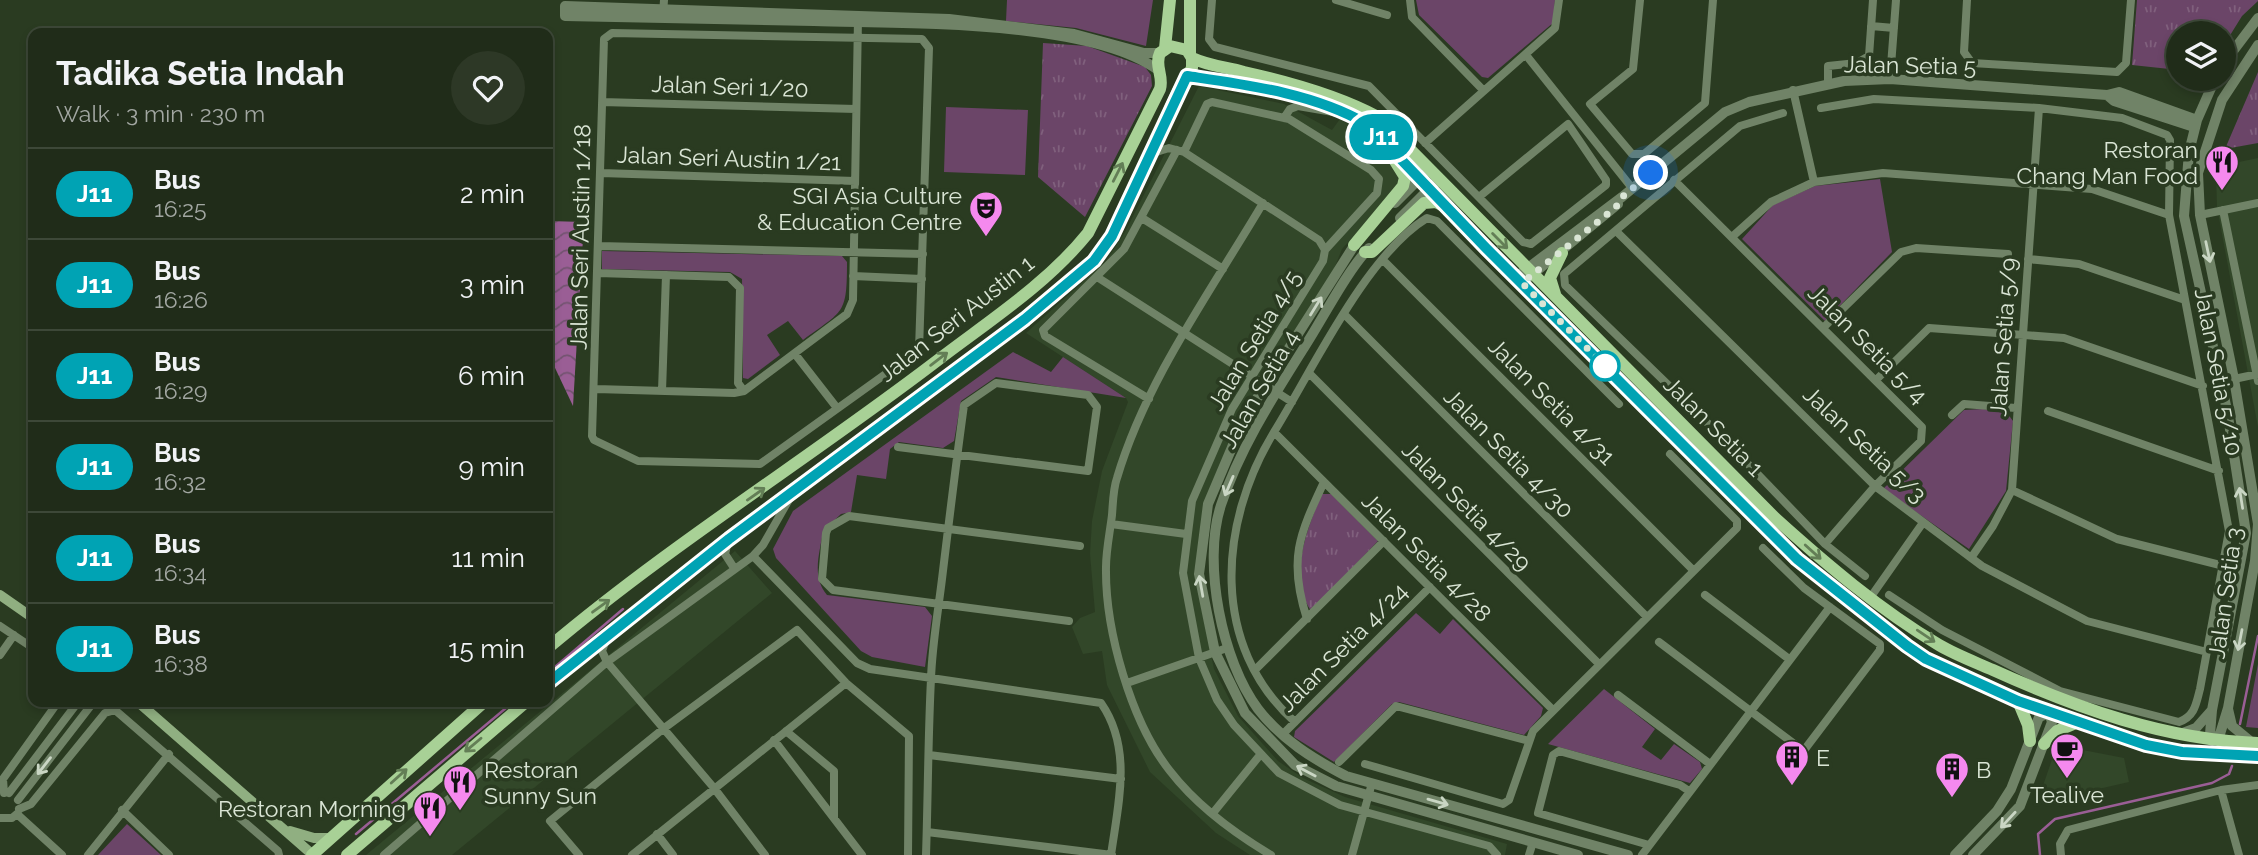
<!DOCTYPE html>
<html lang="en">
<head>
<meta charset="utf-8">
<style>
	body { margin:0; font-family:Raleway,sans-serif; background:#2d3826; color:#f1f3f6; height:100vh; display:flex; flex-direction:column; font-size:26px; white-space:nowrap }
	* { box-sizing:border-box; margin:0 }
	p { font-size:23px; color:#a2a7a2 }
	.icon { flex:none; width:38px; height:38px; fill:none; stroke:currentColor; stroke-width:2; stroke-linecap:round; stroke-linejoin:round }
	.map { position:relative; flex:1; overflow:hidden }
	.details { position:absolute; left:28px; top:28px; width:525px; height:679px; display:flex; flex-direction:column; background:#202c19; border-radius:14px; box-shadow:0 4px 10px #0003,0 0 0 2px #3d4838 }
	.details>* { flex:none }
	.badge { padding:0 14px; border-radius:23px; font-size:24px; line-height:46px }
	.tools { position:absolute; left:2166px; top:21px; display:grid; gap:14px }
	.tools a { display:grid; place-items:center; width:70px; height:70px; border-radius:50%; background:#202c19; box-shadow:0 4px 10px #0003,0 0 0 2px #3d4838; font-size:35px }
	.you { position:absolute; width:35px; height:35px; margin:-18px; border:5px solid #fff; border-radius:50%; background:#1a73e8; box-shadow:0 0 0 10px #1a73e833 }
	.map>.badge { position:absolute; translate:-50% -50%; box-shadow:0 0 0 4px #fff }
	.round { display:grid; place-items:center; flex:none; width:74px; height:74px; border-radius:37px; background:#2d3826 }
	.headline { display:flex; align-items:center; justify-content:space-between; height:119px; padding:0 28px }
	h1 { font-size:33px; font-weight:700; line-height:52px }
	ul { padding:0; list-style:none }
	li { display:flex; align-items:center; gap:21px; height:91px; padding:0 28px; border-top:2px solid #3d4838 }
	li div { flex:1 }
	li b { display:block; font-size:26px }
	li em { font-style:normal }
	li .badge { min-width:77px; font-weight:700; text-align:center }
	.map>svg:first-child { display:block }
</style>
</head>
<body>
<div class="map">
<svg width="2258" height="855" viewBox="0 0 2258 855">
	<defs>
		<pattern id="grass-tufts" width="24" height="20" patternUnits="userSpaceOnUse" patternTransform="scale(1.75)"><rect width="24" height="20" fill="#6b4568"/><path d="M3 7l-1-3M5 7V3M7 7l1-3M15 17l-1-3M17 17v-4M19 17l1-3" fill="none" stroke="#80607d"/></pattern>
		<pattern id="water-waves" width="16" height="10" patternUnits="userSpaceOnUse" patternTransform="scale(1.75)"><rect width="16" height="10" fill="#9a5e95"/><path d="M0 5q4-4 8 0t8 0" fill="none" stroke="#72536f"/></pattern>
	</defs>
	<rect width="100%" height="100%" fill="#2a3b21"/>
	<path fill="#324729" d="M1199,86L1284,104L1332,130L1340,119L1361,131L1398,173L1399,186L1342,249L1334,269L1241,415L1206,497L1194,573L1214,669L1238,716L1278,761L1303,778L1345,797L1507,844L1505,855H1250L1216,833L1150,772L1107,685L1102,651L1083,654L1072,627L1080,618L1095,612L1090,554L1092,521L1102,471L1128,402L1126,398L1026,333L1106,261L1125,232Z
		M2258,158V427L2217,207L2216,173L2220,166Z
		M735,551L772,593L452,855H366Z
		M2057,745L2124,758L2129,782L2037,803Z"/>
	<path fill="url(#grass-tufts)" d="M2137,0H2258V1L2242,16L2224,45V33H2179V70L2132,65Z
		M1043,43L1087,46L1145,67L1151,75L1152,86L1085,217L1038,177Z
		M2258,72V143L2225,149Z
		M1322,494H1331L1378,541L1311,611C1288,576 1307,528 1322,494Z"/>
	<path fill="#6b4568" d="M1007,0H1153L1146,46L1076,28L1006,21Z
		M1416,0H1555L1553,23L1488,78L1482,77L1419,15Z
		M946,107L1028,110L1025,175L944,172Z
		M1880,179L1892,252L1825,321L1742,239L1773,205L1815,186Z
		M602,251L842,256L847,262C847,315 844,310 803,340L788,321L767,335L780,355L748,379L743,378L742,279L730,272L602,269Z
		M1013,352L1051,372L1063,357L1126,398L996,377L961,401L954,441L943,448L899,442L890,449L886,479L857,475L851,512L841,514L823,531C820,553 811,576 827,595L925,607L932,616L925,667L872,657L861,651L776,558L773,549L793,511Z
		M1983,409L2007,413L2013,421L2006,491L1969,549L1883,489L1964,410Z
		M1416,613L1440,634L1453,619L1543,708L1541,716L1524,735L1399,702L1392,704L1334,762L1294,737L1295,731Z
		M2258,664V728L2246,727Z
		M1604,689L1655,729L1642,747L1661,760L1674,744L1700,762L1702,769L1690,783L1548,744Z
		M127,824L161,855H98Z"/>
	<path fill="url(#water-waves)" d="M548,221L584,222L573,406L548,353Z"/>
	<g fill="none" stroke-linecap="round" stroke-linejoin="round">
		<path stroke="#9a5e95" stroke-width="2.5" d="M548,673L623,609
			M2240,724L2258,636
			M356,834L513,702
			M2040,855L2038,834L2055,819L2212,783L2229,774L2232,766"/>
		<path stroke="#708367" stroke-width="8" d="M1212,0L1209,39L1215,47L1369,86L1523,242L1531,244L1606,185V180L1568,124L1479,197
			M1336,0L1387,15
			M1410,0L1412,17L1484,91
			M1640,0L1633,69L1590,104L1632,154H1644L1705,103L1713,0
			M1967,0L1964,52L1972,63L2117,72L2126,63L2131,0
			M663,15L664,0
			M1871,26L1894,28
			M612,33L922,39L929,48L919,350L760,464L638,461L594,440L592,436L604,39Z
			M1526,55L1632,188
			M1890,79L1896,0
			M1828,84V66L1857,63L1869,56L1873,0
			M1793,90L1814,182
			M602,102L856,109
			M1821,108L1874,99L2039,108L2122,118L2167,135L2170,140L2169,215L2229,531L2200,689C2196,704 2195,716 2179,722L2060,691L1942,630L1889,595
			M1783,113L1740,126L1564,274L1565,285L1718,433L1825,544L1865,576
			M1284,118L1290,109L1298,106L1339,113
			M1425,143L1555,28L1559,0
			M1184,152L1207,104L1212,102L1289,119L1371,170L1379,179L1377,193L1325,250
			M1150,154L1169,148L1184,152L1319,240L1325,250
			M601,173L855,181
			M1674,180L1922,427L1921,441L1875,486L1825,544
			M1263,203C1211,291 1146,380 1117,478C1113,489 1113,503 1112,515C1110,532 1106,550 1106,567C1105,630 1131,722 1170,771C1197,806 1234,833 1271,855
			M2223,210L2258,381
			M2200,215L2258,203
			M1142,218L1223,269
			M1616,231L1875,486L1982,566L2087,621L2207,652
			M1733,236L1771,202L1814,182L1883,173L2092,189L2169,215
			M599,246L923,254
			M1325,250L1323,261L1232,409L1192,501L1183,573L1199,658L1217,700L1234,725L1279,773L1340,805L1489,846L1497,855
			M2028,259L2079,264L2185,300
			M1383,260L1693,570
			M598,273L729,277L740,288L738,383L744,391
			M853,276L922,279
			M1097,277L1292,402
			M1345,315L1647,617
			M1824,327L1901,252L1916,248L2008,254
			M795,354L837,408
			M1309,373L1599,664
			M2234,379L2258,374
			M1876,380L1929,328L2064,338L2203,386
			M596,389L734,393L744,391L847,314L853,300L858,19
			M662,391L666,275
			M1149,399L1045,336L1043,330L1124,249L1177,150
			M2048,411L2219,471
			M1952,415L1964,404L2016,408
			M1274,432L1552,709
			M898,447L1088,471L1097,407L1088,395L996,383L964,405C956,463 949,521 942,579C938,612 932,646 931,679C928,738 928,797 926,855
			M2012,490L2117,539L2224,566
			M1111,524L1186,534
			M728,541L725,554L734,568
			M753,556L857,663L870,669L1101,703C1133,749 1118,804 1111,855
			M1971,558L1993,526L2012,490L2039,108
			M1705,595L1789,659
			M1870,598L1922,524
			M1307,619C1288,560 1299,535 1324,482
			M1069,621L833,590L822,579L826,533L828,528L849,516L1080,546
			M0,626L33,648
			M606,640L602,651L607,662L714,788L765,855
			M1659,642L1801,749H1805L1880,650V644L1804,588L1763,548
			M0,655L14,635
			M1255,670L1384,541
			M1127,683L1227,648
			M1618,695L1710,764
			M1295,722C1210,646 1218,524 1274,432C1312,371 1366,255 1427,218L1437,221L1619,404
			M786,731L834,771V818
			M1283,734L1430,587
			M774,740L862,855
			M929,755L1121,779
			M1339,762L1396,706L1529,741
			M1365,764L1503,804L1509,800L1533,731L1737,528V521L1670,454
			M2221,790L2239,855
			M4,793L3,779L58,702
			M9,793L78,702
			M18,800L92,704
			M19,809L31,804L105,713L115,710L278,851L279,855
			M122,810L169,855
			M1213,813L1260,755
			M17,814L62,855
			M0,818H12L18,813
			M927,832L1112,855
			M657,834L673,855
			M1649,845L1538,813L1553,755L1559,751L1680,785L1689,791
			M88,855L169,754
			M384,855L607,662L753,556L763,545L791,496
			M579,855L550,821L663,729L797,630L846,683L909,736L908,855
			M632,855L846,683
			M1352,855L1372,783
			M1529,855L1533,842
			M1642,855L1830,607
			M2061,855L2060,844L2068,830L2221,790L2258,785"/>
		<path stroke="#708367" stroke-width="10" d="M2224,63L2258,18
			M1158,70C1088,19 902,24 814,21C731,19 648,18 565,16V6L949,19L1074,34L1144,53H1160
			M2215,79L2197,120L2189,152L2184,216L2227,410L2246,533L2212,710L2210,734L2212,741L2220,734L2228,708L2255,561L2258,524L2234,379L2200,215L2198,173L2222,100L2258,45
			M2107,95L2114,101L2194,127
			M1395,203L1424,174
			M1400,218L1439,179
			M1357,241L1244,419L1208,504L1199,574L1215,652L1245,713L1295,765L1336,786L1578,855
			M1369,248C1347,271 1323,318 1305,346C1273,397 1240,448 1221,505C1202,563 1222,661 1258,709C1281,739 1313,759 1346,776L1628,855
			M1516,277L1622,197L1725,112L1749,102L1844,81L1890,79L2107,95L2119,92L2197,120
			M1522,283L1618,204
			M2228,709L2232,726L2249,740
			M2183,733L2196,728L2212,710
			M1955,855L1997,811L2011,789L2039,717L2049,713L2052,722L2020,806L1973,855"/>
		<path stroke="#90af81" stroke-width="10" d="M0,595L33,618
			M138,702L313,855
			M290,831L314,838H331"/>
		<path stroke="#a8d196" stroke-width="12" d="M1165,48L1170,0
			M1190,54V0
			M1192,58C1209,66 1226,67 1244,72C1289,82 1337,95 1378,117L1775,518C1826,564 1880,610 1939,645C1956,655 1975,662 1993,670C2077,708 2165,740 2258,743
			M1187,76C1248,85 1313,93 1368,124L1487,248L1797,559L1907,646L1926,659L2018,701L2152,747L2182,752L2258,756
			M1354,245L1403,186L1405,177L1395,161
			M1365,252H1372L1424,203L1436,202L1447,208
			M1555,294L1550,278L1562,253
			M548,648C671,544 810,458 938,360C989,321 1047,284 1088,233L1160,89C1164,76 1154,66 1160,53L1170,46L1187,50L1192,58V68L1178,91L1112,236L1094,261L1025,319L729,539L548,683
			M2018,701L2028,725L2030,741
			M2044,744L2057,731L2078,722
			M312,855L484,702
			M347,855L526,702"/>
	</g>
	<defs><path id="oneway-shaft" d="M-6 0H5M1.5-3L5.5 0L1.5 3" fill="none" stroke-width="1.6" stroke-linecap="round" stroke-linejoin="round" transform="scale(1.75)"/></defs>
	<g stroke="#637e56">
		<use href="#oneway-shaft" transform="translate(1118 172) rotate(-63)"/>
		<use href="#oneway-shaft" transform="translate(1500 241) rotate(45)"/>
		<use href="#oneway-shaft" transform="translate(939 359) rotate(-37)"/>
		<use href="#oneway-shaft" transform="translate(756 494) rotate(-35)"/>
		<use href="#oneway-shaft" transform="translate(1813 552) rotate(42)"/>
		<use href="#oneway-shaft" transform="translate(601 606) rotate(-36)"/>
		<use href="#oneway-shaft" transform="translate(1926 636) rotate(34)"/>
		<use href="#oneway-shaft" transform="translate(473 745) rotate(140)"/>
		<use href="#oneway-shaft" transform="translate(399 776) rotate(-42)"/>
	</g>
	<g stroke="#cad6c4">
		<use href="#oneway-shaft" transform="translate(2208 252) rotate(78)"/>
		<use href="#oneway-shaft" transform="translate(1316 306) rotate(-58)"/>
		<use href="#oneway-shaft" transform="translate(1229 486) rotate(113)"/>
		<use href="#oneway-shaft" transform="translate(2241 498) rotate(-99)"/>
		<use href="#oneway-shaft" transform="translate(1201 586) rotate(-100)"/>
		<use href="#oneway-shaft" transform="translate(2240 640) rotate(101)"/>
		<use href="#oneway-shaft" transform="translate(44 766) rotate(128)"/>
		<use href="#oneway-shaft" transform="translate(1306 771) rotate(-152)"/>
		<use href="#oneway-shaft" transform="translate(1438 802) rotate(16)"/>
		<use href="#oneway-shaft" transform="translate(2008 820) rotate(133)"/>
	</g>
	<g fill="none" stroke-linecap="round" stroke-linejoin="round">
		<g stroke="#fff" stroke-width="16">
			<path id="line" d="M548,683L729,539L1025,319L1094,261L1112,236L1187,76C1248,85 1313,93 1367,124L1486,248L1797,559L1907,646L1926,659L2018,701L2146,745L2182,752L2258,756"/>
		</g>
		<use href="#line" stroke="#00a3b4" stroke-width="10"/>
		<path stroke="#dae5d5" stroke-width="7" stroke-dasharray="0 12.6" d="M1605,366L1522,283L1616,207L1622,197L1651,173"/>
	</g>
	<defs>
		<g id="restaurant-pin" transform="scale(1.75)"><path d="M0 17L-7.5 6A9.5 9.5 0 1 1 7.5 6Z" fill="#f589ee" stroke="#2a3b21"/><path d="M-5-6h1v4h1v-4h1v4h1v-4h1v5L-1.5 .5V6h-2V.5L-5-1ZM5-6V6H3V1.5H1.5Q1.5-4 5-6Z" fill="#111"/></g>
		<g id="theatre-pin" transform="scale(1.75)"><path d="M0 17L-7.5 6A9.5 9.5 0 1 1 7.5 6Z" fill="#f589ee" stroke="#2a3b21"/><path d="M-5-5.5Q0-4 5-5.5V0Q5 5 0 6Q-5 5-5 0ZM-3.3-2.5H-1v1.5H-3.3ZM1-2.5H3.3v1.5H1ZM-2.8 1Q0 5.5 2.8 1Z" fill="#111"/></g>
		<g id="cafe-pin" transform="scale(1.75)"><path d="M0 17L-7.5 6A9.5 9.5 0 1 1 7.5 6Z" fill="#f589ee" stroke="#2a3b21"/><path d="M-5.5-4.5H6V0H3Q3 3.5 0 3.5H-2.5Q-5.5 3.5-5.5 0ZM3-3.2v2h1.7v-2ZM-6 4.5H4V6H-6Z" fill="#111"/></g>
		<g id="building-pin" transform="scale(1.75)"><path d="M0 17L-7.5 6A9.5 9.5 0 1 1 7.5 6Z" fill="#f589ee" stroke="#2a3b21"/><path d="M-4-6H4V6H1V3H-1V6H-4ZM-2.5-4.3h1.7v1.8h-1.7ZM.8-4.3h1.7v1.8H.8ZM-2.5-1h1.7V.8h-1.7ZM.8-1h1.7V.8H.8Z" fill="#111"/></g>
	</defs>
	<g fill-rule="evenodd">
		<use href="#restaurant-pin" x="2222" y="162"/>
		<use href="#theatre-pin" x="986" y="208"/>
		<use href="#cafe-pin" x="2067" y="750"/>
		<use href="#building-pin" x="1792" y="757"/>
		<use href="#building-pin" x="1952" y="769"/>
		<use href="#restaurant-pin" x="460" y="782"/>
		<use href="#restaurant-pin" x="430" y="808"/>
	</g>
	<circle fill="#fff" stroke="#00a3b4" stroke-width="3.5" cx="1605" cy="366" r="14"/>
	<g text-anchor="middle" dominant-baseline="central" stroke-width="7" stroke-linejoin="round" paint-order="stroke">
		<g font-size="23" fill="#dae5d5" stroke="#2a3b21">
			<text transform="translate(1910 65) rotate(1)">Jalan Setia 5</text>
			<text transform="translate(730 86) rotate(2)">Jalan Seri 1/20</text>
			<text transform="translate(729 158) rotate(2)">Jalan Seri Austin 1/21</text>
			<text transform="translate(580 237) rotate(-89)">Jalan Seri Austin 1/18</text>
			<text transform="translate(956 318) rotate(-38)">Jalan Seri Austin 1</text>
			<text transform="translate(2003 337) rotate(-86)">Jalan Setia 5/9</text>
			<text transform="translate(1254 340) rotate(-59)">Jalan Setia 4/5</text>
			<text transform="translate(1868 344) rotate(45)">Jalan Setia 5/4</text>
			<text transform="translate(2219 372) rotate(79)">Jalan Setia 5/10</text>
			<text transform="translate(1259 389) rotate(-60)">Jalan Setia 4</text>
			<text transform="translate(1552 401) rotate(45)">Jalan Setia 4/31</text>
			<text transform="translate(1714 426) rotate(45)">Jalan Setia 1</text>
			<text transform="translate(1865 444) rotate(43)">Jalan Setia 5/3</text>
			<text transform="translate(1509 453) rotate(45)">Jalan Setia 4/30</text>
			<text transform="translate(1467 506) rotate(45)">Jalan Setia 4/29</text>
			<text transform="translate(1427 557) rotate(45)">Jalan Setia 4/28</text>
			<text transform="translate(2225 593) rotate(-82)">Jalan Setia 3</text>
			<text transform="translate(1343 647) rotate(-45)">Jalan Setia 4/24</text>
		</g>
		<g font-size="23" fill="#dae5d5" stroke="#2a3b21" text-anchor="end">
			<text x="2198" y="149">Restoran<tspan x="2198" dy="26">Chang Man Food</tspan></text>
			<text x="962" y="195">SGI Asia Culture<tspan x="962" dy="26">&amp; Education Centre</tspan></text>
			<text x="1816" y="757" text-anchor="start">E</text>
			<text x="484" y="769" text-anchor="start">Restoran<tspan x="484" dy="26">Sunny Sun</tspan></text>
			<text x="1976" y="769" text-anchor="start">B</text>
			<text x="2067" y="794" text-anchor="middle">Tealive</text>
			<text x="406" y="808">Restoran Morning</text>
		</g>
	</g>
</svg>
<div class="tools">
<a><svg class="icon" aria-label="layers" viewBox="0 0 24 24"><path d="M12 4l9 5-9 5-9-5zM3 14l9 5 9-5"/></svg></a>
</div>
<div class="you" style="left:1651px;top:173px"></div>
<b class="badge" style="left:1381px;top:137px;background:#00a3b4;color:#fff">J11</b>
<section class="details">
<div class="headline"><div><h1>Tadika Setia Indah</h1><p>Walk · 3 min · 230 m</p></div><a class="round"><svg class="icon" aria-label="heart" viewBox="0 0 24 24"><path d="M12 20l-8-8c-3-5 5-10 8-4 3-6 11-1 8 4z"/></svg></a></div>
<ul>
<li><span class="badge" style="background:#00a3b4;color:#fff">J11</span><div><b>Bus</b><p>16:25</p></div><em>2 min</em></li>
<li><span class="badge" style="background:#00a3b4;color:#fff">J11</span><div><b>Bus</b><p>16:26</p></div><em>3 min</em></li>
<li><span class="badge" style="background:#00a3b4;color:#fff">J11</span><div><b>Bus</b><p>16:29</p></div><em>6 min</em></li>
<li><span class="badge" style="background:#00a3b4;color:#fff">J11</span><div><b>Bus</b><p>16:32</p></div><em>9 min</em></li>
<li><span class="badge" style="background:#00a3b4;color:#fff">J11</span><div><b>Bus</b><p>16:34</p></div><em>11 min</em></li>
<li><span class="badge" style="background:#00a3b4;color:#fff">J11</span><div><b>Bus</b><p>16:38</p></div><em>15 min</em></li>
</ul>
</section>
</div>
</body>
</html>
